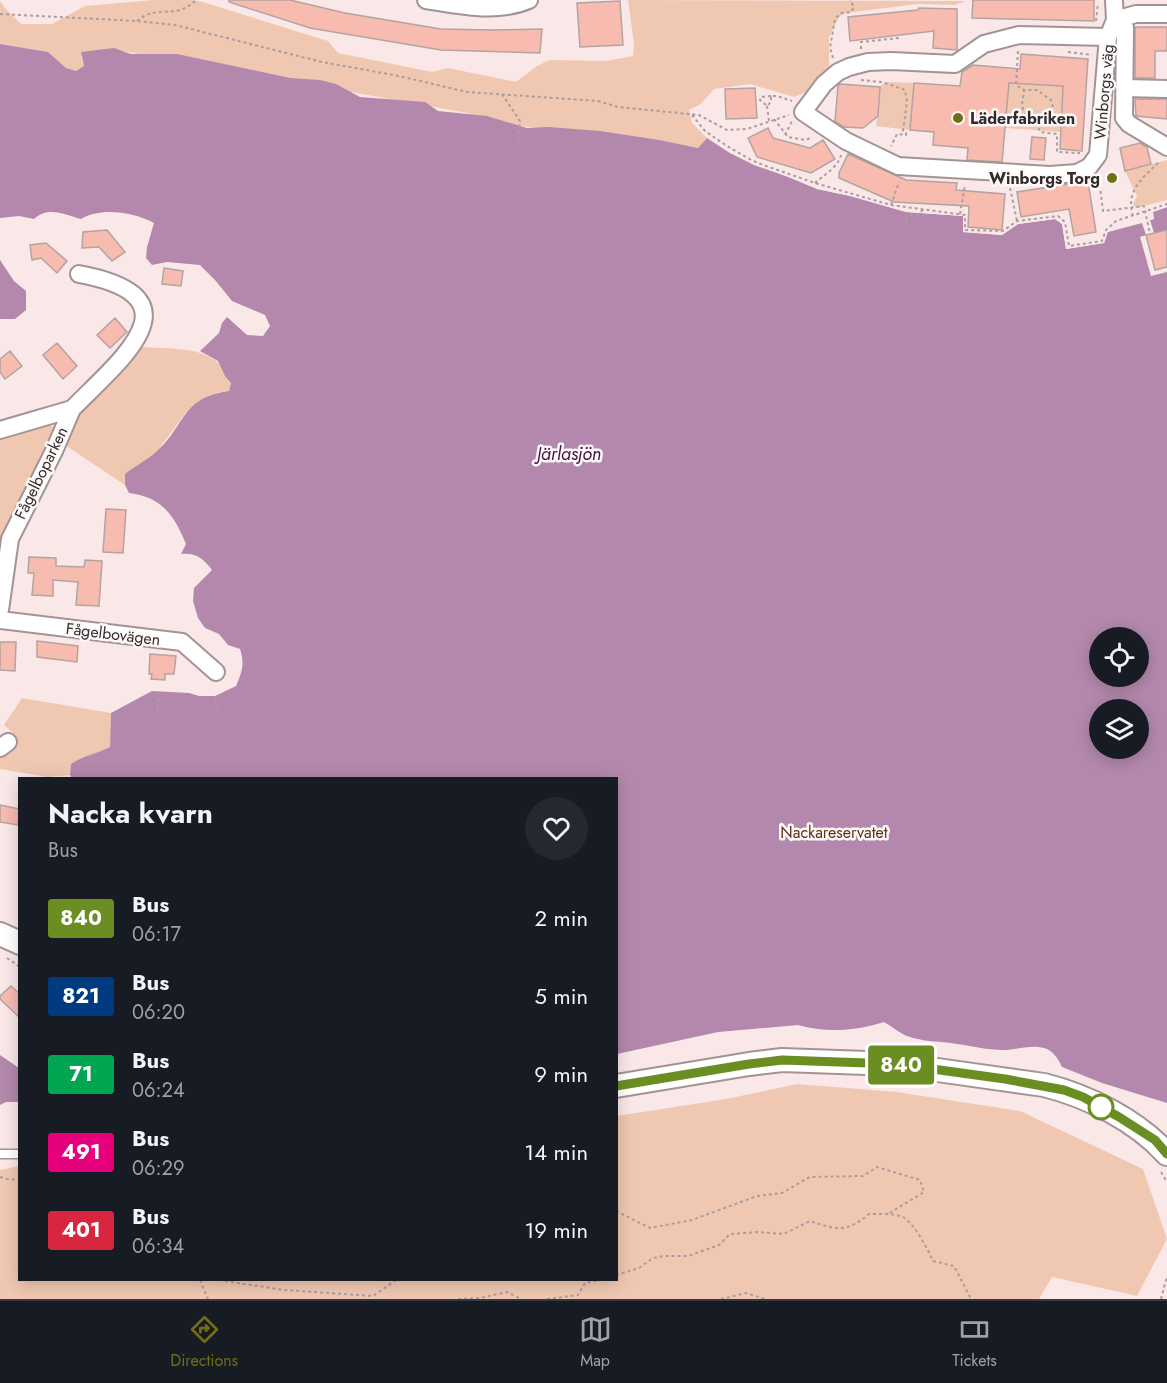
<!DOCTYPE html>
<html lang="en">
<head>
<meta charset="utf-8">
<style>
	body { margin:0; font-family:Jost,sans-serif; background:#242831; color:#f1f3f6; height:100vh; display:flex; flex-direction:column; font-size:22px; white-space:nowrap }
	* { box-sizing:border-box; margin:0 }
	p { font-size:20px; color:#9ea1a6 }
	.icon { flex:none; width:33px; height:33px; fill:none; stroke:currentColor; stroke-width:2; stroke-linecap:round; stroke-linejoin:round }
	.map { position:relative; flex:1; overflow:hidden }
	.details { position:absolute; left:18px; top:777px; width:600px; height:504px; display:flex; flex-direction:column; background:#171b24; border-radius:0px; box-shadow:0 3px 15px #0003 }
	.details>* { flex:none }
	.badge { padding:0 12px; border-radius:4px; font-size:21px; line-height:39px }
	.controls { position:absolute; left:1089px; top:627px; display:grid; gap:12px }
	.controls a { display:grid; place-items:center; width:60px; height:60px; border-radius:50%; background:#171b24; box-shadow:0 3px 15px #0003; font-size:30px }
	.map>.badge { position:absolute; translate:-50% -50%; box-shadow:0 0 0 3px #fff }
	.round { display:grid; place-items:center; flex:none; width:63px; height:63px; border-radius:32px; background:#242831 }
	.summary { display:flex; align-items:center; justify-content:space-between; height:102px; padding:0 30px }
	h1 { font-size:28px; font-weight:700; line-height:45px }
	ul { padding:0; list-style:none }
	li { display:flex; align-items:center; gap:18px; height:78px; padding:0 30px }
	li div { flex:1 }
	li b { display:block; font-size:22px }
	li em { font-style:normal }
	li .badge { min-width:66px; font-weight:700; text-align:center }
	.dock { display:flex; justify-content:space-around; align-items:center; height:84px; border-top:2px solid #363941; background:#171b24; font-size:16px; color:#9ea1a6 }
	.dock a { display:grid; justify-items:center; gap:3px }
	.dock .current { color:#706f12 }
	.map>svg:first-child { display:block }
</style>
</head>
<body>
<div class="map">
<svg width="1167" height="1299" viewBox="0 0 1167 1299">
	<rect width="100%" height="100%" fill="#fae8e9"/>
	<path fill="#f0c8b1" d="M154,0H192L203,2L328,41L338,53L363,58L432,72L448,68L516,82L537,66L550,60L606,61L633,56L634,44L628,0L965,1L955,5L917,4L846,13L839,17L829,37V68L813,89L794,97L750,84L714,89L701,104L689,110L692,123L707,138L698,148L513,125L467,113L123,51L81,56L84,66L76,71L66,68L48,52L0,44V1L5,8L21,24H52L85,6Z
		M885,82L914,83L910,130L876,126L880,87Z
		M1009,83L1063,86L1060,132L1005,128Z
		M1167,160V200L1136,208L1133,204L1137,196L1125,171Z
		M142,347C167,349 196,346 216,361C222,365 227,378 232,384L229,391L219,392L186,412L156,453L125,474V485L65,445L74,419L134,349Z
		M48,424L55,428L57,433L0,582V439Z
		M22,698L111,713L110,747C97,754 84,755 72,764L70,775L48,777L0,769V756L15,741L13,733L4,725Z
		M797,1084L897,1092L1020,1111L1143,1169L1167,1239L1137,1296L1052,1277L1039,1299H0V1170L19,1166L20,1280H616L617,1116L726,1099Z"/>
	<path fill="#b388ac" fill-rule="evenodd" d="M0,44L48,52L66,68L76,71L84,66L81,52L114,48L131,54H177L290,78L320,80L336,84L360,97L425,102L438,111L487,116L527,128L548,127L600,131L659,140L698,148L707,138L730,153L817,189L851,196L906,212L963,216V232L1002,235L1018,224L1055,219L1062,224L1066,249L1104,243L1107,232L1154,219L1152,212L1167,207V1103L1102,1083L1062,1067C1058,1059 1054,1051 1044,1048C1030,1044 1017,1050 1003,1050C987,1050 972,1046 957,1044C940,1041 923,1042 907,1036C899,1033 892,1026 884,1022C856,1031 826,1033 798,1025L718,1032L617,1054L616,778H72L70,775L71,764C84,755 97,754 110,747L111,713L152,691L189,693L199,696H215L236,686C242,672 245,664 240,649L228,645L219,634L205,628L198,618L193,601L194,588L212,570C204,559 196,552 181,554L186,544C174,515 162,497 129,493L125,485V474C135,466 147,460 156,452C186,426 180,398 229,391L231,383L225,376L218,361L200,351L219,333L222,323L227,317L247,335L263,336L270,326L265,315L232,301L215,280L200,265L167,262L152,265L146,258L147,247L154,223C133,212 101,207 81,219C64,214 48,206 34,219L19,216L0,218ZM1100,638H1138V676H1100ZM1100,710H1138V748H1100Z
		M0,260L14,281L26,291V310L15,319H0Z
		M0,1055L19,1068V1102H6L0,1105Z"/>
	<path fill="#fae8e9" d="M709,135L731,150L755,162L807,180L818,186L851,193L906,209L964,213L966,216V229L1001,232L1018,222L1056,216L1065,223L1069,246L1102,240L1106,229L1151,217L1150,210L1167,204V207L1153,212L1154,219L1150,220L1154,233L1167,230V272L1151,276L1140,237L1146,235L1142,223L1108,232L1104,243L1066,249L1062,224L1055,219L1018,224L1002,235L963,232V216L906,212L850,196L817,189L806,183L754,165L730,153L705,136Z"/>
	<path fill="#f7bbb0" stroke="#b4a3a0" stroke-width="1.5" d="M229,0H290L345,13L441,29L491,30L542,29L540,53L441,50L310,28L229,2Z
		M973,0H1094V21L972,18Z
		M620,1L623,45L580,47L577,3Z
		M919,8L957,9V50L933,48L934,31L850,41L848,17L918,10Z
		M1135,27H1167V51H1155V78H1135Z
		M1021,54L1088,59L1082,151L1060,149L1063,86L1009,83L1002,162L967,160L968,148L933,145L934,132L910,130L914,83L960,86L962,72L973,65L1020,69Z
		M840,84L880,87L878,116L863,128L844,127L835,121L838,86Z
		M755,88L757,118L726,119L725,89Z
		M1135,99H1167V119L1136,116Z
		M768,128L773,138L810,148L823,140L835,159L811,173L757,157L748,138Z
		M1032,137L1046,138L1044,160L1030,159Z
		M1140,143L1147,147L1151,164L1125,171L1120,148Z
		M848,154L906,180L957,183L956,190L1005,194L1002,230L968,227L969,206L894,202L839,178V173Z
		M1088,181L1096,232L1074,236L1069,209L1021,217L1017,192Z
		M107,230L125,252L112,261L99,247L82,248L83,232Z
		M1167,230V267L1155,270L1146,235Z
		M46,243L67,261L57,273L41,258L32,260L30,245Z
		M164,268L183,271L181,286L162,284Z
		M115,318L127,332L110,348L97,335Z
		M57,343L77,366L63,379L43,355Z
		M10,351L22,366L5,379L0,372V359Z
		M106,509L126,510L123,553L103,552Z
		M29,557L56,558V566L84,567L85,560L102,561L99,606L76,605L78,582L53,580V596L32,595L34,573H28Z
		M37,641L78,646L77,662L37,657Z
		M0,642H16L15,671L0,670Z
		M150,654L176,656L174,674H165V680L151,679L152,674H149Z
		M0,805L20,809L18,825L0,822Z
		M11,986L20,994V1018L0,999V996Z"/>
	<g fill="none" stroke-linecap="round" stroke-linejoin="round">
		<g stroke="#a49394" stroke-width="11">
			<path id="service" d="M0,1154H20"/>
		</g>
		<g stroke="#a49394" stroke-width="20">
			<path id="minor" d="M426,0C460,5 496,14 529,0
				M1115,20L1125,28L1124,118L1129,124L1167,147
				M1115,20L1136,14H1167
				M1108,37L1019,35L984,44L955,64L891,61L868,62L849,67L838,72L824,84L803,112L846,141L898,166L1050,175L1077,173L1089,167L1098,155L1108,37L1115,20L1114,0
				M1124,88L1167,89
				M72,409C121,359 202,297 79,274
				M0,430L72,409L54,451L10,539L0,610
				M0,620L182,642L216,672
				M0,748L8,742"/>
		</g>
		<g stroke="#a49394" stroke-width="26">
			<path id="secondary" d="M0,934L20,943
				M616,1086L749,1064L782,1060L895,1064L1044,1085C1088,1096 1136,1120 1167,1154"/>
		</g>
		<path stroke="#ab9d9e" stroke-width="2" stroke-dasharray="3 3" stroke-linecap="butt" d="M0,14L137,21L175,25L322,62L399,76L467,92L598,101L618,107L699,115L727,130L747,129L789,115
			M137,21C158,3 175,21 196,0
			M1096,21L1098,3
			M861,49V42L899,38V36
			M1018,51L1016,85L1024,90H1037L1051,100L1053,108L1050,120C1039,126 1025,118 1022,106C1022,102 1024,95 1024,90
			M1068,52L1092,55
			M833,58L830,48L835,19L841,13L851,12L854,7L850,0
			M861,80L882,82L905,90L907,102L903,131L906,133V135L897,134L891,146
			M502,94L520,121L517,143
			M771,96L761,97L760,100L767,106L771,102V96H777L792,101
			M767,106L769,121
			M692,115L705,131L727,146L751,160L766,166L815,183L891,205L965,215V230L1003,231L1017,221L1058,216L1065,222L1069,246L1102,241L1106,230L1116,221L1167,204
			M774,119L788,137L806,140L812,137
			M1037,122L1040,132L1057,134V152L1080,153
			M785,135L792,121
			M1099,179L1103,211L1144,206L1150,234
			M815,183C824,175 838,167 841,155
			M1010,188L1017,221
			M891,205L899,182
			M960,214L965,185
			M1133,216C1125,190 1143,178 1160,161
			M906,224L907,215H917L923,210
			M215,696L219,714
			M157,713L160,690
			M7,958L20,967
			M1161,1172L1167,1182
			M0,1177L7,1179L20,1180
			M616,1211L650,1228L692,1220L757,1196L782,1193L810,1177L863,1176L877,1167L920,1180L924,1192L888,1214
			M616,1275L639,1268L653,1258L664,1256H688L719,1245L730,1234L758,1232L784,1234L810,1221C837,1230 846,1233 869,1214C879,1214 894,1213 903,1217C915,1224 928,1250 933,1261L954,1266L971,1299
			M200,1280L208,1299
			M219,1280L284,1290L373,1296L396,1280
			M458,1299L480,1298L507,1292L521,1299
			M547,1299L578,1295L585,1283L600,1280
			M721,1299L746,1293L765,1299
			M1161,1299L1167,1276"/>
		<use href="#service" stroke="#fff" stroke-width="8"/>
		<use href="#minor" stroke="#fff" stroke-width="16"/>
		<use href="#secondary" stroke="#fff" stroke-width="22"/>
	</g>
	<g fill="none" stroke-linecap="round" stroke-linejoin="round">
		<g stroke="#fff" stroke-width="14">
			<path id="line" d="M616,1086L749,1064L782,1060L896,1064L1005,1079L1064,1090L1083,1097L1119,1117L1155,1140L1167,1154"/>
		</g>
		<use href="#line" stroke="#6b8e23" stroke-width="9"/>
	</g>
	<g fill="#706f12" stroke="#fdf9f9" stroke-width="2">
		<circle cx="958" cy="118" r="6"/>
		<circle cx="1112" cy="178" r="6"/>
	</g>
	<circle fill="#fff" stroke="#6b8e23" stroke-width="3" cx="1101" cy="1107" r="12"/>
	<g text-anchor="middle" dominant-baseline="central" stroke-width="5" stroke-linejoin="round" paint-order="stroke">
		<g font-size="16" fill="#332c2d" stroke="#fdf9f9">
			<text transform="translate(1104 92) rotate(-85)">Winborgs väg</text>
			<text transform="translate(41 473) rotate(-64)">Fågelboparken</text>
			<text transform="translate(113 634) rotate(7)">Fågelbovägen</text>
		</g>
		<g font-size="16" font-weight="bold" fill="#332c2d" stroke="#fdf9f9" text-anchor="start">
			<text x="970" y="118">Läderfabriken</text>
			<text x="1100" y="178" text-anchor="end">Winborgs Torg</text>
		</g>
		<g font-size="16" fill="#613112" stroke="#fdf9f9">
			<text x="834" y="832">Nackareservatet</text>
		</g>
		<g font-size="18" font-style="italic" fill="#440f3f" stroke="#fdf9f9">
			<text x="569" y="454">Järlasjön</text>
		</g>
	</g>
</svg>
<div class="controls">
<a><svg class="icon" aria-label="locate" viewBox="0 0 24 24"><circle cx="12" cy="12" r="6"/><path d="M12 2v4M12 18v4M2 12h4M18 12h4"/></svg></a>
<a><svg class="icon" aria-label="layers" viewBox="0 0 24 24"><path d="M12 4l9 5-9 5-9-5zM3 14l9 5 9-5"/></svg></a>
</div>
<b class="badge" style="left:901px;top:1065px;background:#6b8e23;color:#fff">840</b>
<section class="details">
<div class="summary"><div><h1>Nacka kvarn</h1><p>Bus</p></div><a class="round"><svg class="icon" aria-label="heart" viewBox="0 0 24 24"><path d="M12 20l-8-8c-3-5 5-10 8-4 3-6 11-1 8 4z"/></svg></a></div>
<ul>
<li><span class="badge" style="background:#6b8e23;color:#fff">840</span><div><b>Bus</b><p>06:17</p></div><em>2 min</em></li>
<li><span class="badge" style="background:#003b80;color:#fff">821</span><div><b>Bus</b><p>06:20</p></div><em>5 min</em></li>
<li><span class="badge" style="background:#00a651;color:#fff">71</span><div><b>Bus</b><p>06:24</p></div><em>9 min</em></li>
<li><span class="badge" style="background:#e6007e;color:#fff">491</span><div><b>Bus</b><p>06:29</p></div><em>14 min</em></li>
<li><span class="badge" style="background:#d7263d;color:#fff">401</span><div><b>Bus</b><p>06:34</p></div><em>19 min</em></li>
</ul>
</section>
</div>
<nav class="dock">
<a class="current"><svg class="icon" aria-label="directions" viewBox="0 0 24 24"><path d="M12 3l9 9-9 9-9-9zM9 14v-3h6M13 9l2 2-2 2"/></svg>Directions</a>
<a><svg class="icon" aria-label="map" viewBox="0 0 24 24"><path d="M3 6l6-2 6 2 6-2v14l-6 2-6-2-6 2zM9 4v14M15 6v14"/></svg>Map</a>
<a><svg class="icon" aria-label="tickets" viewBox="0 0 24 24"><path d="M3 7h18v10H3zM15 7v10"/></svg>Tickets</a>
</nav>
</body>
</html>
